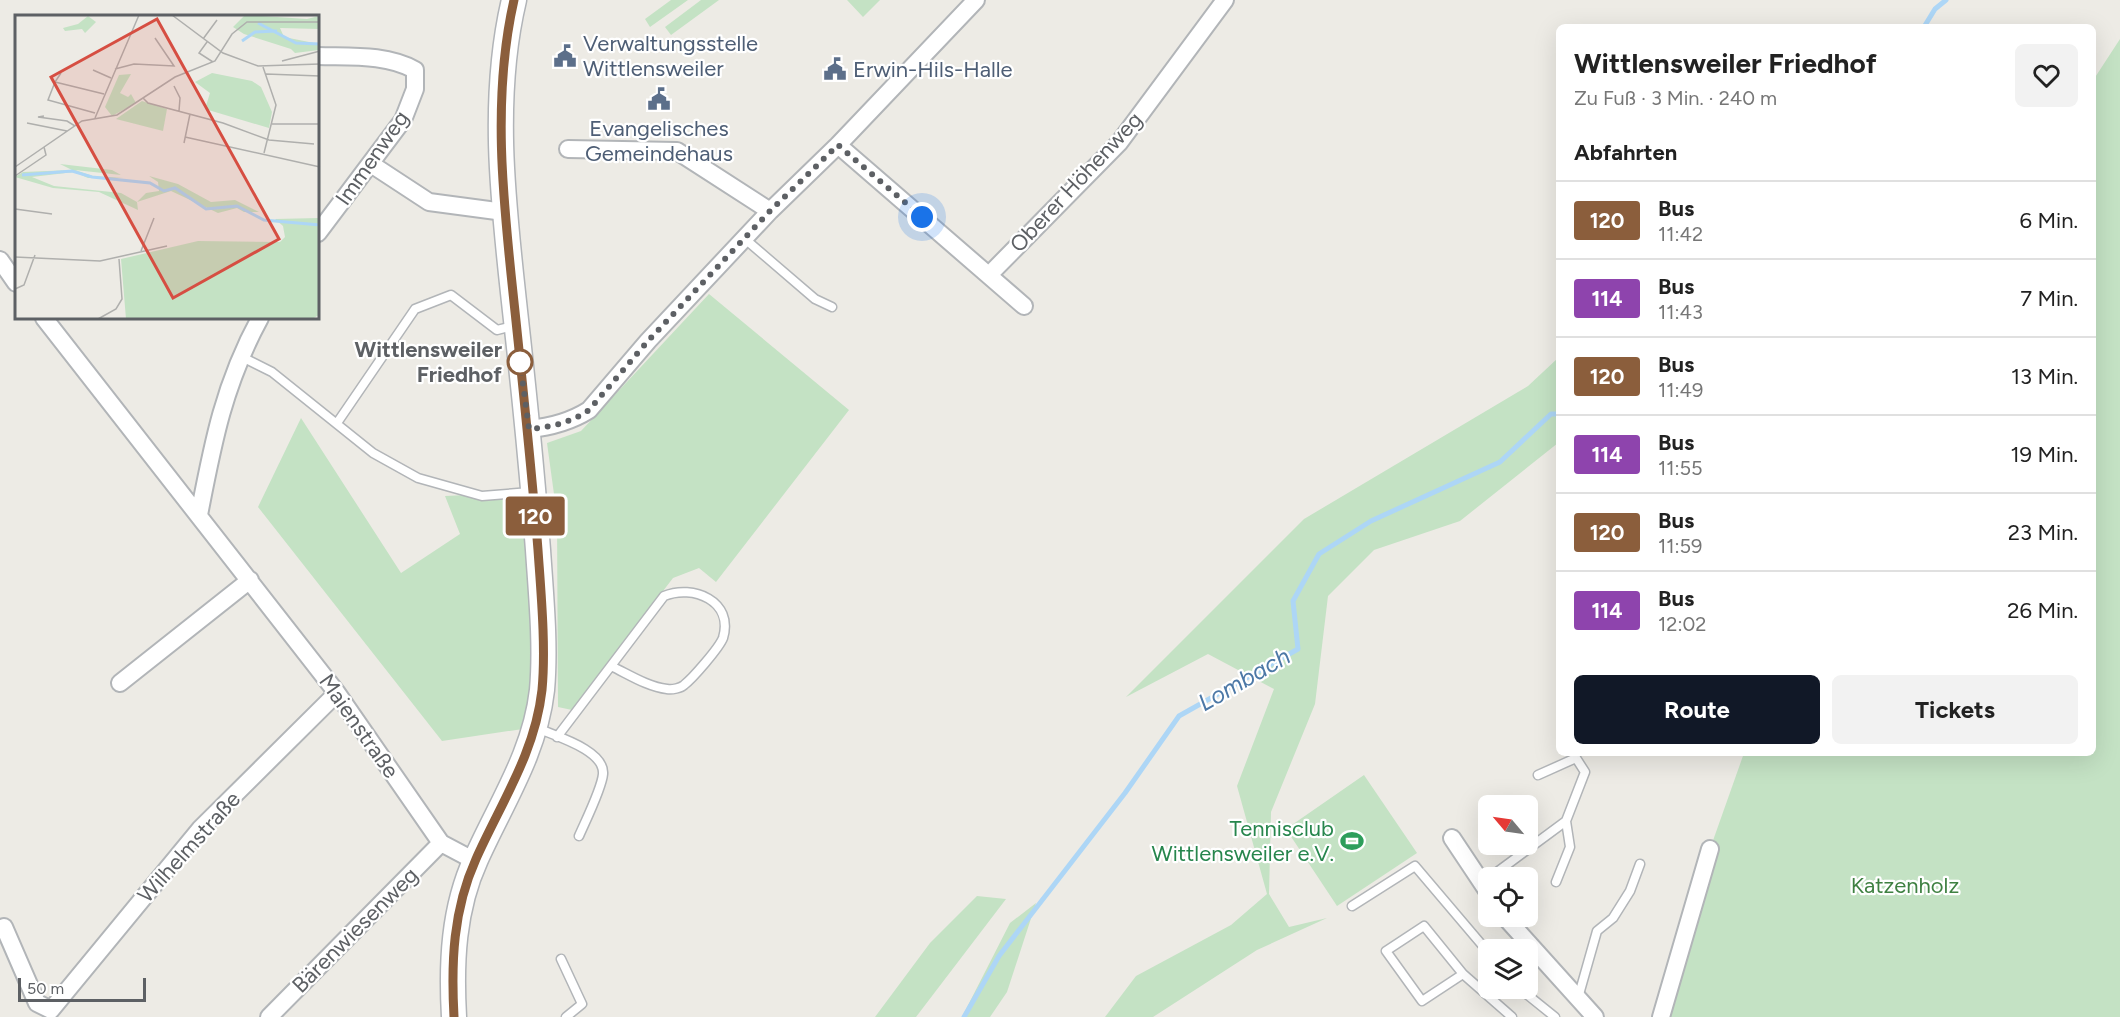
<!DOCTYPE html>
<html lang="de">
<head>
<meta charset="utf-8">
<style>
	body { margin:0; font-family:Figtree,sans-serif; background:#f2f2f2; color:#222; height:100vh; display:flex; flex-direction:column; font-size:22px; white-space:nowrap }
	* { box-sizing:border-box; margin:0 }
	p { font-size:20px; color:#767676 }
	.icon { flex:none; width:33px; height:33px; fill:none; stroke:currentColor; stroke-width:2; stroke-linecap:round; stroke-linejoin:round }
	.map { position:relative; flex:1; overflow:hidden }
	.sheet { position:absolute; left:1556px; top:24px; width:540px; height:732px; display:flex; flex-direction:column; background:#fff; border-radius:9px; box-shadow:0 6px 24px #0002 }
	.sheet>* { flex:none }
	.badge { padding:0 12px; border-radius:4px; font-size:21px; line-height:39px }
	.needle { width:39px; rotate:299deg }
	.tools { position:absolute; left:1478px; top:795px; display:grid; gap:12px }
	.tools a { display:grid; place-items:center; width:60px; height:60px; border-radius:9px; background:#fff; box-shadow:0 6px 24px #0002; font-size:30px }
	.scale { position:absolute; left:18px; bottom:15px; width:128px; box-sizing:border-box; padding-left:6px; border:3px solid #5d6064; border-top:0; font-size:16px; line-height:21px; white-space:nowrap; color:#5d6064; -webkit-text-stroke:4px #fff; paint-order:stroke }
	.you { position:absolute; width:30px; height:30px; margin:-15px; border:4px solid #fff; border-radius:50%; background:#1a73e8; box-shadow:0 0 0 9px #1a73e833 }
	.map>.badge { position:absolute; translate:-50% -50%; box-shadow:0 0 0 3px #fff }
	h2 { padding:0 18px; font-size:22px; line-height:54px }
	.round { display:grid; place-items:center; flex:none; width:63px; height:63px; border-radius:9px; background:#f2f2f2 }
	.headline { display:flex; align-items:center; justify-content:space-between; height:102px; padding:0 18px }
	h1 { font-size:28px; font-weight:700; line-height:45px }
	.action { display:flex; gap:12px; margin-top:auto; padding:12px 18px }
	.action a { flex:1; height:69px; border-radius:9px; background:#111827; color:#fff; font-size:24px; font-weight:700; line-height:69px; text-align:center }
	.action a+a { background:#f2f2f2; color:#222 }
	ul { padding:0; list-style:none }
	li { display:flex; align-items:center; gap:18px; height:78px; padding:0 18px; border-top:2px solid #e0e0e0 }
	li div { flex:1 }
	li b { display:block; font-size:22px }
	li em { font-style:normal }
	li .badge { min-width:66px; font-weight:700; text-align:center }
	.map>svg:first-child { display:block }
</style>
</head>
<body>
<div class="map">
<svg width="2120" height="1017" viewBox="0 0 2120 1017">
	<rect width="100%" height="100%" fill="#edebe5"/>
	<path fill="#c4e2c4" d="M671,0H688L650,27L645,19Z
		M701,0H719L671,35L665,27Z
		M847,0H880L863,17Z
		M2120,39V1017H1667L1710,849L1744,753H2092V82Z
		M709,294L849,410L716,582L699,568L673,578L572,710L558,707L557,516L547,443L581,431Z
		M1558,358V443L1460,521L1374,550L1328,596L1315,704L1271,812L1269,894L1289,927L1327,918L1257,950L1153,1017H1105L1136,976L1231,925L1267,894L1237,786L1274,689L1208,654L1126,697L1304,519L1528,386Z
		M301,418L401,573L460,534L445,496L534,492L536,727L442,741L258,507Z
		M1364,775L1417,853L1337,906L1286,829Z
		M977,896L1006,899L916,1017H875L930,943Z
		M1036,903L1007,992L990,1017H962L1010,923Z"/>
	<g fill="none" stroke-linecap="round" stroke-linejoin="round">
		<path stroke="#add6f6" stroke-width="5" d="M1924,27L1935,9L1946,0
			M964,1017L999,956L1125,793L1179,716L1298,649L1293,601L1319,554L1371,521L1500,462L1551,414H1558"/>
		<g stroke="#b2b5b8" stroke-width="11">
			<path id="lane" d="M745,239L815,299L832,307
				M240,356L272,372L373,453L418,478L482,496L530,492
				M337,423L415,309L451,295L497,330L513,326
				M537,728C555,736 605,750 603,774C602,788 585,822 579,836
				M557,737L664,596C693,584 734,601 723,638C719,648 693,678 684,685C681,688 672,690 667,689C648,687 628,674 611,666
				M1489,878L1566,821L1585,772L1576,758L1538,775
				M1556,882L1570,847L1566,821
				M1352,906L1415,866L1488,952
				M561,959L582,1004L566,1017
				M1463,974L1422,1001L1386,951L1424,926L1463,974L1512,1017
				M1519,988L1555,1017
				M1578,998L1597,931L1613,918L1630,891L1640,864"/>
		</g>
		<g stroke="#b2b5b8" stroke-width="20">
			<path id="street" d="M318,56C351,57 386,54 415,70V89L403,120L318,233
				M838,145L1024,306
				M568,149L677,151L770,211
				M371,164L429,202L504,212
				M0,260L16,283
				M989,275L1119,143L1225,0
				M44,318L337,693L441,843L475,861
				M529,429C551,427 570,422 589,410L648,341L770,211L838,145L976,0
				M199,515C213,442 224,384 260,318
				M120,683L250,580
				M1452,838L1488,892
				M1504,916L1595,1017
				M4,927L37,1003L51,1010L200,829L337,693
				M269,1017L441,843
				M1661,1017L1710,849"/>
		</g>
		<g stroke="#b1b4b8" stroke-width="27">
			<path id="secondary" d="M454,1017C451,963 453,909 476,859C501,803 535,753 542,690C546,645 541,595 538,550C532,470 524,391 515,311C504,209 490,101 514,0"/>
		</g>
		<use href="#lane" stroke="#fff" stroke-width="8"/>
		<use href="#street" stroke="#fff" stroke-width="16"/>
		<use href="#secondary" stroke="#fff" stroke-width="24"/>
	</g>
	<g fill="none" stroke-linecap="round" stroke-linejoin="round">
		<g stroke="#fff" stroke-width="14">
			<path id="line" d="M454,1017C451,962 453,910 476,859C501,803 535,753 542,690C546,647 541,593 538,550C532,473 524,398 516,321C505,216 490,105 514,0"/>
		</g>
		<use href="#line" stroke="#8b5e3c" stroke-width="9"/>
		<path stroke="#5d6064" stroke-width="6" stroke-dasharray="0 10.8" d="M520,362L529,429C551,427 570,423 589,410L648,341L770,211L838,145L922,217"/>
	</g>
	<defs>
		<g id="civic-bare" transform="scale(1.8)"><path d="M-.6-6.5H3V-4.5H.6V-3L4-1V1h2V6H-6V1h2V-1L-.6-3ZM-1.2 2.5V6h2.4V2.5Z" fill="#5c6f8a" stroke="#fff" stroke-width="2.5" paint-order="stroke"/></g>
		<g id="stadium-bare" transform="scale(1.8)"><path d="M0-5a6.5 5 0 1 0 0 10a6.5 5 0 1 0 0-10ZM-3.5-1.8h7v3.6h-7Z" fill="#2e9e5b" stroke="#fff" stroke-width="2.5" paint-order="stroke"/></g>
	</defs>
	<g fill-rule="evenodd">
		<use href="#civic-bare" x="565" y="56"/>
		<use href="#civic-bare" x="835" y="69"/>
		<use href="#civic-bare" x="659" y="99"/>
		<use href="#stadium-bare" x="1352" y="841"/>
	</g>
	<circle fill="#fff" stroke="#8b5e3c" stroke-width="3" cx="520" cy="362" r="12"/>
	<g text-anchor="middle" dominant-baseline="central" stroke-width="4.5" stroke-linejoin="round" paint-order="stroke">
		<g font-size="22" fill="#4e5e75" stroke="#fff" text-anchor="start">
			<text x="583" y="43">Verwaltungsstelle<tspan x="583" dy="25">Wittlensweiler</tspan></text>
			<text x="853" y="69">Erwin-Hils-Halle</text>
			<text x="659" y="128" text-anchor="middle">Evangelisches<tspan x="659" dy="25">Gemeindehaus</tspan></text>
		</g>
		<g font-size="22" fill="#5d6064" stroke="#fff">
			<text transform="translate(372 158) rotate(-55)">Immenweg</text>
			<text transform="translate(1076 182) rotate(-47)">Oberer Höhenweg</text>
			<text transform="translate(359 726) rotate(55)">Maienstraße</text>
			<text transform="translate(189 847) rotate(-48)">Wilhelmstraße</text>
			<text transform="translate(355 930) rotate(-45)">Bärenwiesenweg</text>
		</g>
		<g font-size="22" font-weight="bold" fill="#5d6064" stroke="#fff" text-anchor="end">
			<text x="502" y="349">Wittlensweiler<tspan x="502" dy="25">Friedhof</tspan></text>
		</g>
		<g font-size="22" fill="#27864d" stroke="#fff" text-anchor="end">
			<text x="1334" y="828">Tennisclub<tspan x="1334" dy="25">Wittlensweiler e.V.</tspan></text>
		</g>
		<g font-size="22" fill="#3f8142" stroke="#fff">
			<text x="1905" y="885">Katzenholz</text>
		</g>
		<g font-size="24" font-style="italic" fill="#4c78a6" stroke="#fff">
			<text transform="translate(1244 679) rotate(-30)">Lombach</text>
		</g>
	</g>
	<g transform="translate(15 15)">
		<rect width="304" height="304" fill="#edebe5"/>
		<path d="M230,0L292,4L304,1V14L265,13L269,22L304,29V35L280,38L276,34L229,19L218,12ZM73,1L81,7L70,18L67,14L50,16L48,13L63,9ZM197,58L237,66L246,72L257,97L254,113L190,94L195,78L180,67ZM116,59L105,78L113,82L116,79L121,88L97,101L90,92L104,60ZM127,86L152,94L148,116L101,104ZM45,149L97,155L106,160L60,155L78,161L108,163H73L59,157L17,162L39,171L106,178L122,187L131,178L144,176L143,167L134,161L163,169L196,187L220,185L244,197H229L222,193L203,198L156,176L122,187L123,195L84,177L38,173L0,162L8,157L57,155ZM304,203V300L297,304H111L106,244L183,226L265,227L270,222L268,211L260,204Z" fill="#c4e2c4"/>
		<path fill="none" stroke="#add6f6" stroke-width="3" d="M243,8L281,28L305,29M227,26L240,17L262,16M7,160L57,156L77,162L135,168L149,176L160,173L191,194L222,191L249,205L305,210"/>
		<path fill="none" stroke="#afafad" stroke-width="1.5" d="M157,0L208,38L243,51L305,49M188,24L202,5M192,27L184,38L198,47M267,46L305,36M248,52L261,90L249,138M100,54L119,49L159,51L140,23M78,55L96,63M46,58L40,67L89,79M251,59L305,61M40,67L33,85L80,98M159,71L165,83L164,96M128,83L133,88L208,108L254,125L299,129M29,101L23,102L52,106L60,111M80,103L124,0M12,108L52,116M257,109H305M170,122L305,152M169,128L175,99M0,152L67,106L102,100L160,62L200,46L217,19L232,7H305M0,161L31,140L29,132M0,194L37,199M126,236L139,203M0,242L85,246L152,231M0,274L9,270L20,240M83,304L101,294L107,284L104,244"/>
		<path fill="#d64e42" fill-opacity="0.15" stroke="#d64e42" stroke-width="3" d="M142,4L264,224L158,283L36,62Z"/>
		<rect width="304" height="304" fill="none" stroke="#5d6064" stroke-width="3"/>
	</g>
</svg>
<div class="tools">
<a><svg class="needle" viewBox="-14 -14 28 28"><path d="M0-13l5 13h-10z" fill="#e53935"/><path d="M0 13l5-13h-10z" fill="#767676"/></svg></a>
<a><svg class="icon" aria-label="locate" viewBox="0 0 24 24"><circle cx="12" cy="12" r="6"/><path d="M12 2v4M12 18v4M2 12h4M18 12h4"/></svg></a>
<a><svg class="icon" aria-label="layers" viewBox="0 0 24 24"><path d="M12 4l9 5-9 5-9-5zM3 14l9 5 9-5"/></svg></a>
</div>
<div class="scale">50 m</div>
<div class="you" style="left:922px;top:217px"></div>
<b class="badge" style="left:535px;top:516px;background:#8b5e3c;color:#fff">120</b>
<section class="sheet">
<div class="headline"><div><h1>Wittlensweiler Friedhof</h1><p>Zu Fuß · 3 Min. · 240 m</p></div><a class="round"><svg class="icon" aria-label="heart" viewBox="0 0 24 24"><path d="M12 20l-8-8c-3-5 5-10 8-4 3-6 11-1 8 4z"/></svg></a></div>
<h2>Abfahrten</h2>
<ul>
<li><span class="badge" style="background:#8b5e3c;color:#fff">120</span><div><b>Bus</b><p>11:42</p></div><em>6 Min.</em></li>
<li><span class="badge" style="background:#8e44ad;color:#fff">114</span><div><b>Bus</b><p>11:43</p></div><em>7 Min.</em></li>
<li><span class="badge" style="background:#8b5e3c;color:#fff">120</span><div><b>Bus</b><p>11:49</p></div><em>13 Min.</em></li>
<li><span class="badge" style="background:#8e44ad;color:#fff">114</span><div><b>Bus</b><p>11:55</p></div><em>19 Min.</em></li>
<li><span class="badge" style="background:#8b5e3c;color:#fff">120</span><div><b>Bus</b><p>11:59</p></div><em>23 Min.</em></li>
<li><span class="badge" style="background:#8e44ad;color:#fff">114</span><div><b>Bus</b><p>12:02</p></div><em>26 Min.</em></li>
</ul>
<div class="action"><a>Route</a><a>Tickets</a></div>
</section>
</div>
</body>
</html>
